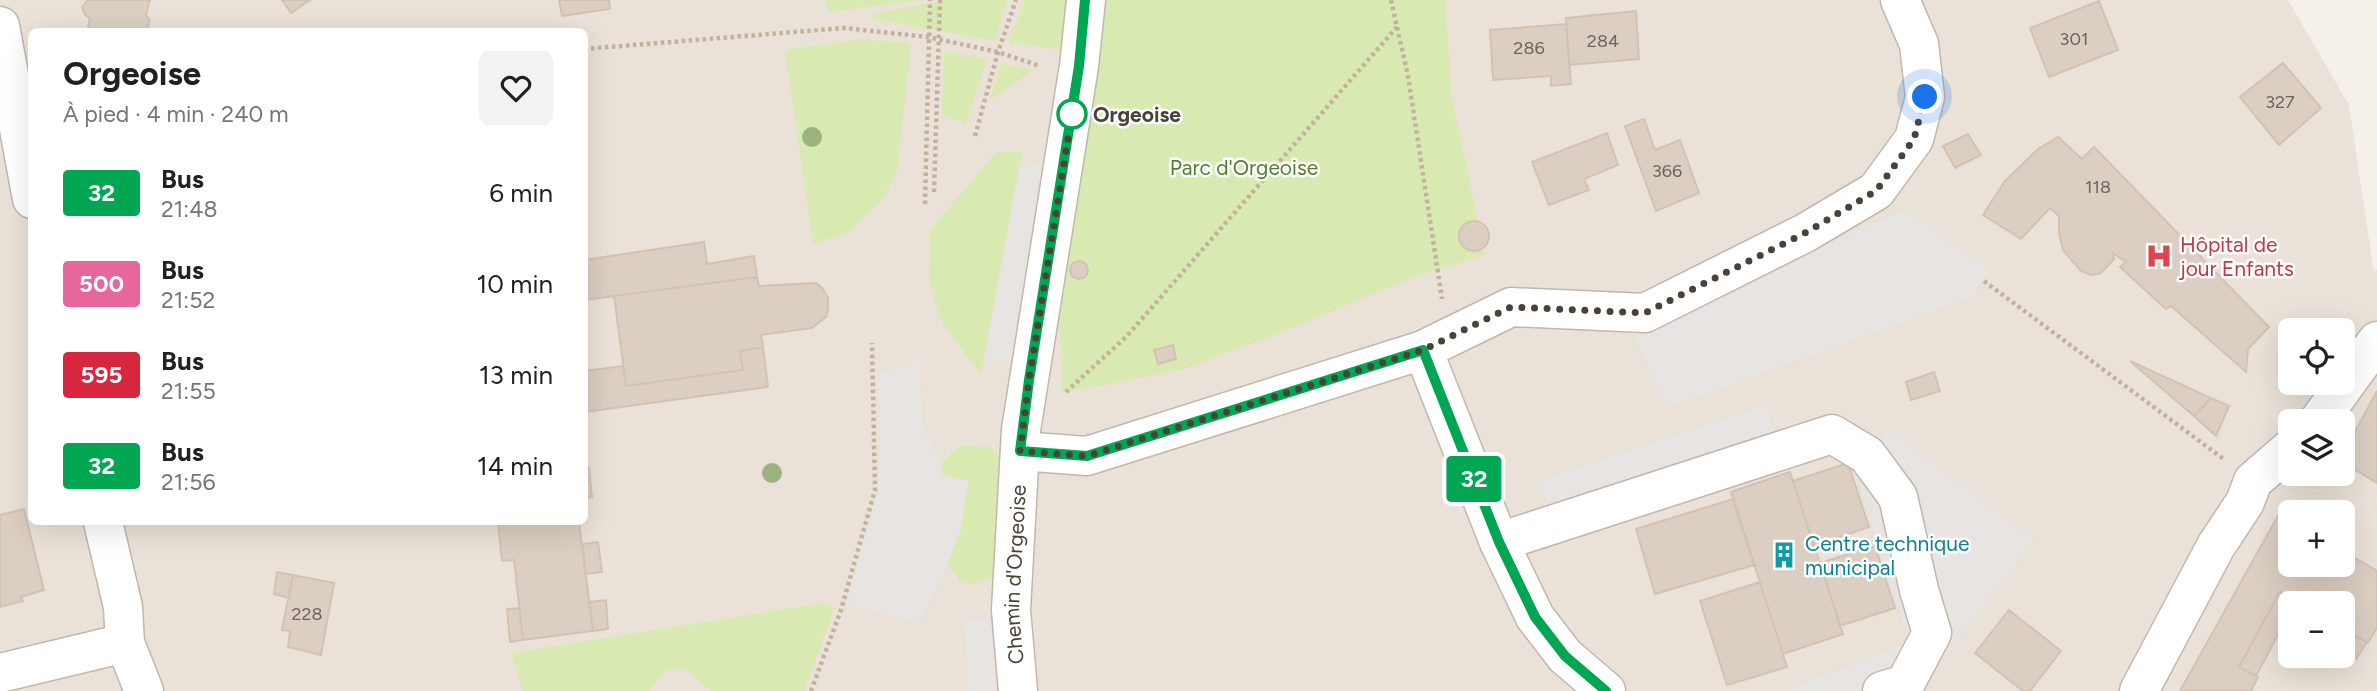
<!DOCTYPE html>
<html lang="fr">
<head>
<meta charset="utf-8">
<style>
	body { margin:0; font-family:Figtree,sans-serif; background:#f2f2f2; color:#202124; height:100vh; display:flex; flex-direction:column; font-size:26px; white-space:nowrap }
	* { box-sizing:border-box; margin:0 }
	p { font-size:23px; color:#757577 }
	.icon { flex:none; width:38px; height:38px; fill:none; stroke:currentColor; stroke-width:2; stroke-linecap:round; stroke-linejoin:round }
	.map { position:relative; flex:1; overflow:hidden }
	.side { position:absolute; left:28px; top:28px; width:560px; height:497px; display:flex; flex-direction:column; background:#fff; border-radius:10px; box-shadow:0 7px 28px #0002 }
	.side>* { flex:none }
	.badge { padding:0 14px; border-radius:5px; font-size:24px; line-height:46px }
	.fabs { position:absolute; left:2278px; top:318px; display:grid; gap:14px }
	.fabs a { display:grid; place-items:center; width:77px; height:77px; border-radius:10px; background:#fff; box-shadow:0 7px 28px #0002; font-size:35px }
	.you { position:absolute; width:35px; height:35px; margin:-18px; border:5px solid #fff; border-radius:50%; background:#1a73e8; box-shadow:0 0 0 10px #1a73e833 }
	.map>.badge { position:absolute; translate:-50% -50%; box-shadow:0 0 0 4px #fff }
	.round { display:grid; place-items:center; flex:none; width:74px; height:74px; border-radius:10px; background:#f2f2f2 }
	.overview { display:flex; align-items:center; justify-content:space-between; height:119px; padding:0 35px }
	h1 { font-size:33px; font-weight:700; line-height:52px }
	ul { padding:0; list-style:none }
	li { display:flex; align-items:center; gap:21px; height:91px; padding:0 35px }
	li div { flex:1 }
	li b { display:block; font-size:26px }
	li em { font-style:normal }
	li .badge { min-width:77px; font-weight:700; text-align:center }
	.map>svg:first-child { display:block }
</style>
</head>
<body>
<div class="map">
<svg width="2377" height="691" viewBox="0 0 2377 691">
	<rect width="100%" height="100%" fill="#f5f1ea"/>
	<path fill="#eae2d8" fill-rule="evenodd" d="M0,0H2288L2349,105L2374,273L2377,269V691H0ZM32,32H584V522H32ZM2291,331H2343V383H2291ZM2291,422H2343V474H2291ZM2291,513H2343V565H2291ZM2291,604H2343V656H2291Z"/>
	<path fill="#d8eab2" d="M827,0H923L828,12Z
		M949,0H1007L995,41L873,19V13Z
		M1024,0H1073L1067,51L1009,42Z
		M1096,0H1445L1452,97L1485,255L1418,276L1277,334L1181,370L1063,393L1058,307Z
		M861,39L911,43L898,168L884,198L849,232L813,244L785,50Z
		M944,51L987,59L966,125L942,114Z
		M1000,63L1034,70L990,100Z
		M1022,151L981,375L940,319L929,279L930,230L996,152Z
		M960,446L991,447L1000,457L996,511L1003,523L1002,545L995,551L994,577L974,584L959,580L948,563L960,531L969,481L943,475L942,462Z
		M823,603L835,608L804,691H711L684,668L665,671L649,691H523L511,653Z"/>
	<path fill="#e7e4e2" d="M1051,159L1014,363L984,361L1019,169Z
		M1906,209L1987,269L1984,281L1973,297L1667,408L1634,336L1709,298Z
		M919,354L923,428L940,461L942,478L969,480L960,531L943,577L919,623L847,605L878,488L880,458L879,374L907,366Z
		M1765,405L1775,434L1842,412L1879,445L1889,430L2035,540L1918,691H1792L1791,688L1909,643L1848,446L1573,538L1536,482Z
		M964,620H991L996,691H969Z"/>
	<path fill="#dbcec2" stroke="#d3c2b2" stroke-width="2" d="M88,0H150L146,15L150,20L147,32H87L90,18L85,15L82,7Z
		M282,0H310L291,13Z
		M559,0H609L610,9L562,16Z
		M2099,1L2118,50L2049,77L2030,28Z
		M1636,11L1639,59L1569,65L1566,18Z
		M1566,24L1571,84L1551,86V76L1493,80L1490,30Z
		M2283,63L2321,108L2279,145L2240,97Z
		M1644,119L1655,150L1680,140L1699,193L1656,211L1625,126Z
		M1607,133L1618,165L1584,179L1589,190L1549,205L1532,162Z
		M1968,134L1981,155L1955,168L1943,146Z
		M2058,137L2082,159L2094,147L2269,327L2248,349L2246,372L2171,306L2166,309L2120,267L2126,262L2113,253L2114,259L2101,273L2091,275L2081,271L2063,250L2059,233V216L2050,208L2021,239L1983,215L2005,181L2038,149Z
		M1459 236a15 15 0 1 1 30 0a15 15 0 1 1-30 0Z
		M704,242L707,264L754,256L757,277L584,300V260Z
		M1070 270a9 9 0 1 1 18 0a9 9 0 1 1-18 0Z
		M757,277L759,286L816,283L822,288L828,298V310L826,317L812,328L761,335L763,347L740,351L743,370L626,386L614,296Z
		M1173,345L1176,359L1158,364L1154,350Z
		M763,347L768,387L584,412V371L623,366L626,386L743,370L740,351Z
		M2130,361L2211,398L2194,416Z
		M1934,372L1940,391L1911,400L1906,382Z
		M2377,391V483L2343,462V454Z
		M2211,398L2229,406L2216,436L2194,416Z
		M1848,463L1869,527L1814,546L1793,481Z
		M589,468L592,497L584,498V469Z
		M1790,472L1843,634L1783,654L1731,492Z
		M1733,499L1754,565L1655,594L1636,529Z
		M24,509L44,590L21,597L23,601L0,607V515Z
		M2279,514L2291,521V565H2343V551L2377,571V628L2368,643L2343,629V604H2300L2280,592L2239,667L2258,677L2251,691H2180Z
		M498,522H579L593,631L523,640L514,560L502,561Z
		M598,542L602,572L586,574L582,544Z
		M1875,546L1895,608L1840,626L1820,563Z
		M277,572L293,575L289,598L274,594Z
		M293,575L334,583L321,655L288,647L290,631L282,630Z
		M1760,582L1787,667L1727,685L1700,601Z
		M2280,592L2300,604H2291V620L2287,618L2256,676L2239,667Z
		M606,600L608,629L593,631L589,602Z
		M519,608L523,640L510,642L507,609Z
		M2009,610L2061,651L2030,691H2023L1975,653Z
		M2343,629L2367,642L2356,659L2343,652Z"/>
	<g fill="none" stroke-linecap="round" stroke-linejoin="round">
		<g stroke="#c1b7ac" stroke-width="41">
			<g id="minor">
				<path d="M0,26L32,199"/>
				<path d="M1423,350L1499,542L1535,617L1565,656L1606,691"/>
				<path d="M2318,422L2377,341"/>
				<path d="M1020,451L1087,456L1423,350L1511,307L1645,313L1805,233L1876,191L1914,139L1925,97L1919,44L1900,0"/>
				<path d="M103,522L123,607L125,643L144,691"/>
				<path d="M1499,542L1832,434L1867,455L1898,497L1919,590L1932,633L1905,684L1882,691"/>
				<path d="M0,673L125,643"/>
				<path id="s1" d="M1018,691L1011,610L1021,430L1079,66L1086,0"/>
				<path d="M2139,691L2216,546L2245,502L2253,481L2291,448"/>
			</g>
		</g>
		<path stroke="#c4b19d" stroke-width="4.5" stroke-dasharray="3.5 3.5" stroke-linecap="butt" d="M1391,0L1408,76L1442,299
			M584,49L844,28L928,37L998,52L1040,66
			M975,136L998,52L1016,0
			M934,192L940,0
			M925,204L930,0
			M1984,281L2225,460
			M1066,392L1126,337L1397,27
			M811,691L841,610L875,490L872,343"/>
		<use href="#minor" stroke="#fff" stroke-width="38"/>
	</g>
	<g fill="#9cb27f">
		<circle cx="812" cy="137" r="10"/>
		<circle cx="772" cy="473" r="10"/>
	</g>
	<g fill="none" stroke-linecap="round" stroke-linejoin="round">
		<g stroke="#fff" stroke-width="16">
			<path id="line" d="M1085,0L1079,66L1029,380L1020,451L1087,456L1423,350L1499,542L1535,617L1565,656L1606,691"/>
		</g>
		<use href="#line" stroke="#00a651" stroke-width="10"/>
		<path stroke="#4a4138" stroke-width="7" stroke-dasharray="0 12.6" d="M1072,114L1029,380L1020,451L1087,456L1423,350L1511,307L1645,313L1805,233L1876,191L1914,139L1925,97"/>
	</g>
	<defs>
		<g id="hospital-bare" transform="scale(2.1)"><path d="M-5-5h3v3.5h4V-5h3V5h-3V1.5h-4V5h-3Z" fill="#e0444e" stroke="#fff" stroke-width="2.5" paint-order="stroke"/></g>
		<g id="building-bare" transform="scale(2.1)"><path d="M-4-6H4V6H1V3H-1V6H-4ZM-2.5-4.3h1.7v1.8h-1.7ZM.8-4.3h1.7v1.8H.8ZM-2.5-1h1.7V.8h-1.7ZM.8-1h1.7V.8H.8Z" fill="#0f9aa8" stroke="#fff" stroke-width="2.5" paint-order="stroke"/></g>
	</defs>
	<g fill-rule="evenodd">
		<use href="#hospital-bare" x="2159" y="256"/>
		<use href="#building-bare" x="1784" y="555"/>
	</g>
	<circle fill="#fff" stroke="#00a651" stroke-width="3.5" cx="1072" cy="114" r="14"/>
	<g text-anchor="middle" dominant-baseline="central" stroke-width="5" stroke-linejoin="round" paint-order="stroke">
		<g font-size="18" fill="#6e645a">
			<text x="2074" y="39">301</text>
			<text x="1603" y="41">284</text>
			<text x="1529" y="48">286</text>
			<text x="2280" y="102">327</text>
			<text x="1667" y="171">366</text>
			<text x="2098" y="187">118</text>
			<text x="307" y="614">228</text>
		</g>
		<g font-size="21" font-weight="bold" fill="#4a4138" stroke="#fff" text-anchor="start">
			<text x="1093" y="114">Orgeoise</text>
		</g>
		<g font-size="21" fill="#537f28" stroke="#fff">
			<text x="1244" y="167">Parc d'Orgeoise</text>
		</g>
		<g font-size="21" fill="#be3a42" stroke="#fff" text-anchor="start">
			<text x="2180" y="244">Hôpital de<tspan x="2180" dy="24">jour Enfants</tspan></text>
		</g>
		<g font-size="21" fill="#0d838f" stroke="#fff" text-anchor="start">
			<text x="1805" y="543">Centre technique<tspan x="1805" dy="24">municipal</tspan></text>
		</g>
		<g font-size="21" fill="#4a4138" stroke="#fff">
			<text stroke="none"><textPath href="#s1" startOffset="117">Chemin d'Orgeoise</textPath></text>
		</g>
	</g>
</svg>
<div class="fabs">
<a><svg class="icon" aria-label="locate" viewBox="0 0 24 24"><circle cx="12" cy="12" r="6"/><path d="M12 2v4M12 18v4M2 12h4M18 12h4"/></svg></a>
<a><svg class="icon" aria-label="layers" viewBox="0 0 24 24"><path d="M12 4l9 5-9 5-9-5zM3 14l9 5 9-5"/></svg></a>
<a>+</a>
<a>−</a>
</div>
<div class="you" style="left:1925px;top:97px"></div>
<b class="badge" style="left:1474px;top:479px;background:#00a651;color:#fff">32</b>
<section class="side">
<div class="overview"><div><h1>Orgeoise</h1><p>À pied · 4 min · 240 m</p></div><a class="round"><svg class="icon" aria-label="heart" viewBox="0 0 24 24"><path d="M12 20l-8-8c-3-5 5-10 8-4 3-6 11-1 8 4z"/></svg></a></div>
<ul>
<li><span class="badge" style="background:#00a651;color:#fff">32</span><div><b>Bus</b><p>21:48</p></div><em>6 min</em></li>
<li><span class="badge" style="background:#e7679c;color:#fff">500</span><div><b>Bus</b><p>21:52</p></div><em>10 min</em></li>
<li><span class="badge" style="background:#d7263d;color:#fff">595</span><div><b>Bus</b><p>21:55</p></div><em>13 min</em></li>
<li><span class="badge" style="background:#00a651;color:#fff">32</span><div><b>Bus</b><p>21:56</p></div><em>14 min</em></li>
</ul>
</section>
</div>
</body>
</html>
